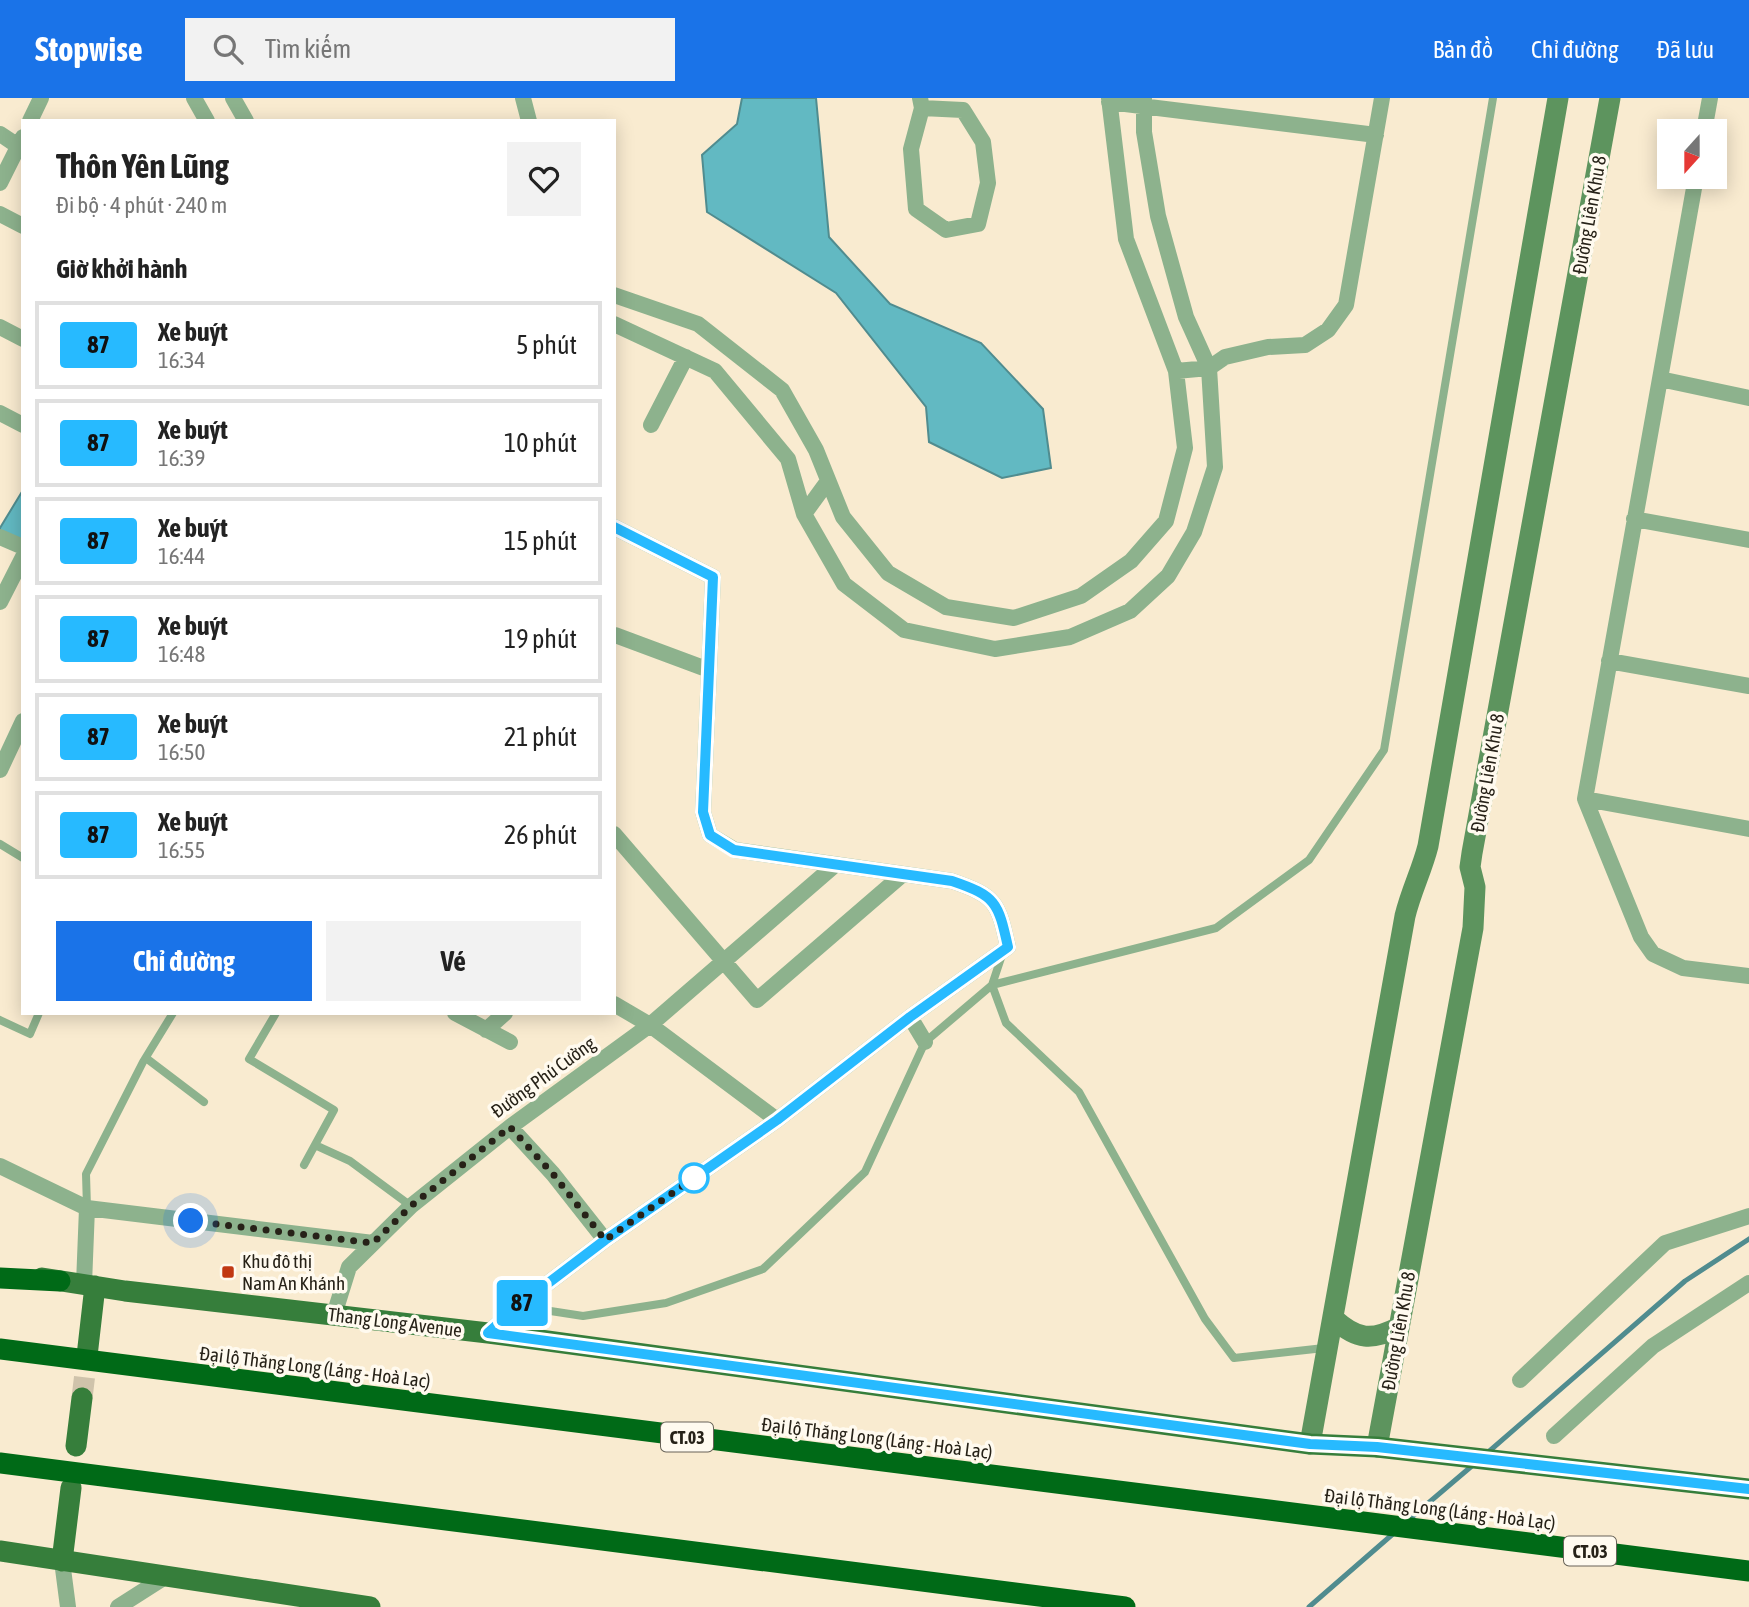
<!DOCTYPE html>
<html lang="vi">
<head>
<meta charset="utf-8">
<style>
	body { margin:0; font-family:"Asap Condensed",sans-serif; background:#f2f2f2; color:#222; height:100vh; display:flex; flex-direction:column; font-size:26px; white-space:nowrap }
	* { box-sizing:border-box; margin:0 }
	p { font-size:23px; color:#767676 }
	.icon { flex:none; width:38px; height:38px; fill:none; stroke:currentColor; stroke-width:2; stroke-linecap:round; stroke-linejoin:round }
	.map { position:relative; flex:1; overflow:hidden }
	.details { position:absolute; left:21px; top:21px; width:595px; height:896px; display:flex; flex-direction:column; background:#fff; border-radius:0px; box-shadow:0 4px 18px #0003 }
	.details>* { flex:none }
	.badge { padding:0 14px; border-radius:5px; font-size:24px; line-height:46px }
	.needle { width:46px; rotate:201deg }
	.tools { position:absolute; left:1657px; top:21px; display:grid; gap:14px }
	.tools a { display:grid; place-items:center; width:70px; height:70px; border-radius:0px; background:#fff; box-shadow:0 4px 18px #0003; font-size:35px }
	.you { position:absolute; width:35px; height:35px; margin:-18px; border:5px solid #fff; border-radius:50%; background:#1a73e8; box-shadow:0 0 0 10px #1a73e833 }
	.map>.badge { position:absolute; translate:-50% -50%; box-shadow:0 0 0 4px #fff }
	h2 { padding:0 35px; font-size:26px; line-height:63px }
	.round { display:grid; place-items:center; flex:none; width:74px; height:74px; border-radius:0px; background:#f2f2f2 }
	.overview { display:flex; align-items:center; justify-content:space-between; height:119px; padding:0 35px }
	h1 { font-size:33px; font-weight:700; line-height:52px }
	.button { display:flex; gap:14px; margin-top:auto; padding:14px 35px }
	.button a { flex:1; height:80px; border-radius:0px; background:#1a73e8; color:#fff; font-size:28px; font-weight:700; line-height:80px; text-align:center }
	.button a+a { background:#f2f2f2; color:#222 }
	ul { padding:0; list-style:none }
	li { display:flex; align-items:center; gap:21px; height:88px; margin:0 14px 10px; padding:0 21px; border:4px solid #e0e0e0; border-radius:0px }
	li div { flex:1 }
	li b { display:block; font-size:26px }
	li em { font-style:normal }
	li .badge { min-width:77px; font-weight:700; text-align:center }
	header { display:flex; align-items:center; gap:42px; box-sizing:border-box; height:98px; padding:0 35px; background:#1a73e8; color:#fff }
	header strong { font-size:33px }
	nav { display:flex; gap:38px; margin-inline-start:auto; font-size:24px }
	.search { width:490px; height:63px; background:#f2f2f2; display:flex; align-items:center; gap:18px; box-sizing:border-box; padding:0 24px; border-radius:0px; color:#767676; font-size:26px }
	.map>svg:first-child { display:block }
</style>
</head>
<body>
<header>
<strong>Stopwise</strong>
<div class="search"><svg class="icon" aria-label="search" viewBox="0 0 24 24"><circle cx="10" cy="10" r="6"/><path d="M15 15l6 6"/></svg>Tìm kiếm</div>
<nav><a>Bản đồ</a><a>Chỉ đường</a><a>Đã lưu</a></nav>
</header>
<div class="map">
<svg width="1749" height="1509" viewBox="0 0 1749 1509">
	<rect width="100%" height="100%" fill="#f9ebd0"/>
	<path fill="#62b9c2" stroke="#508c8f" stroke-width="2" d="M742,0H816L829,139L890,206L981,245L1043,311L1051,370L1002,380L929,344L926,309L836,195L707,114L702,57L737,26Z
		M23,392V446L0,433V430Z"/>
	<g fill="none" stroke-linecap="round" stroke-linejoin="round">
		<path stroke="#508c8f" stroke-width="5" d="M1486,1356L1685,1183L1749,1141
			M1406,1424L1473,1367
			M1309,1509L1394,1435"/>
		<path stroke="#cfc3ab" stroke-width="21" stroke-dasharray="21 10" stroke-linecap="butt" d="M82,1300L87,1258"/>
		<path stroke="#8db28d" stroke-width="8" d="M0,746L23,760
			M1002,857L992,887L1006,925L1079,994L1205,1221L1234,1260L1324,1250
			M276,915L249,961L334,1012L304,1067
			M0,922L30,936L39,915
			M146,960L204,1004
			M315,1047L350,1063L411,1108
			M87,1110L86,1076L143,964L173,915
			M518,1208L583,1218L666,1205L763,1171L865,1074L925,944L992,887L1216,830L1309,762L1384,652L1493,0"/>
		<path stroke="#8db28d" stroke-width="16" d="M194,0L207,23
			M233,0L246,23
			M523,0L529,23
			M920,0L922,10L911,51L916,111L946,132L978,126L988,85L983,44L963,12L922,10
			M1109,4L1376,37
			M30,23L41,0
			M1704,33L1710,0
			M0,36L18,48
			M1696,79L1585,701L1641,839L1653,856L1683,870L1749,878
			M0,85L23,39
			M0,116L23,128
			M614,197L698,226L782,292L816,352L843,419L888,475L946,509L1014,520L1081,498L1131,463L1166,423L1185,350L1176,273L1126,141L1109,0
			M614,226L715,273L788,361L804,416L844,486L904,532L995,551L1070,539L1130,513L1168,478L1194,434L1215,369L1209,270L1186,219L1158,118L1144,34V0
			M0,229L23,241
			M1176,273L1209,270L1225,259L1268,249L1305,247L1328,232L1346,207L1382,0
			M1660,281L1749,300
			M0,315L23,327
			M651,327L686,259
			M804,416L828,383
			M1634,421L1749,442
			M0,439L23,449
			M0,504L23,459
			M615,537L709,572
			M1609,563L1749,588
			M0,672L23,623
			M1585,701L1749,731
			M614,736L757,902L902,777
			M614,906L650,927L777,1022
			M455,915L510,944
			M910,919L925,944
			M486,932L505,915
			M510,1029L553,1076L605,1142
			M0,1068L87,1110L373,1145
			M84,1186L87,1110
			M334,1217L349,1169L411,1108L510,1029L650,927L835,767
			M488,1235L518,1208L605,1142L777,1022L910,919L1008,849C998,804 996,798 952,783L735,752L710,737L703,714L713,479L614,429
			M1520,1282L1665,1145L1749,1118
			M1554,1338L1653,1248L1749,1185
			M62,1463L68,1509
			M118,1509L165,1479"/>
		<path stroke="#5d945e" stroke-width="21" d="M1334,1221C1357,1242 1372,1243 1399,1229
			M1310,1346L1405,818C1411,793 1422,772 1428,748L1558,0
			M1377,1349L1473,830L1475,789L1470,769L1472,755L1610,0"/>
		<path stroke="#367e3b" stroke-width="21" d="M42,1180L125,1193L488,1235L1310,1346L1377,1349L1749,1391
			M87,1258L95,1188
			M76,1348L82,1300
			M0,1453L370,1509
			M62,1463L71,1390"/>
		<path stroke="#006a17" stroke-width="21" d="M0,1180L60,1183
			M0,1251L1749,1473
			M0,1365L1125,1509"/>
	</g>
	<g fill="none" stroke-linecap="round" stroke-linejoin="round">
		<g stroke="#fff" stroke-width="16">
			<path id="line" d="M614,429L713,479L703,714L710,737L734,752L952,783C996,798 998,804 1008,849L910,919L777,1022L605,1142L518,1208L488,1235L1310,1346L1377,1349L1749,1391"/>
		</g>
		<use href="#line" stroke="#27baff" stroke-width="10"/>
		<path stroke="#272218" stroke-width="7" stroke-dasharray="0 12.6" d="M191,1123L373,1145L411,1108L510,1029L553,1076L605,1142L694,1080"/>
	</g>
	<circle fill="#fff" stroke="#27baff" stroke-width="3.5" cx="694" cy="1080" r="14"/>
	<rect fill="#c13812" stroke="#fffaef" stroke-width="2.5" x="221" y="1167" width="14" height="14" rx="3.5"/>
	<g text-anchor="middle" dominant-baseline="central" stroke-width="7" stroke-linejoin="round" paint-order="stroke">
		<g fill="#fffaef" stroke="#686358" stroke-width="2">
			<rect x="661" y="1324.5" width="52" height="29" rx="5"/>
			<rect x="1564" y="1438.5" width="52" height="29" rx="5"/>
		</g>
		<g font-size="18" font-weight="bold" fill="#272218">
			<text x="687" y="1339">CT.03</text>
			<text x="1590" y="1453">CT.03</text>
		</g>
		<g font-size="19" fill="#272218" stroke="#fffaef">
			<text transform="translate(1589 117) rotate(-80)">Đường Liên Khu 8</text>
			<text transform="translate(1487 675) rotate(-80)">Đường Liên Khu 8</text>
			<text transform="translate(543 979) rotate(-36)">Đường Phú Cường</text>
			<text transform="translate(395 1224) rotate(7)">Thang Long Avenue</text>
			<text transform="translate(1398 1233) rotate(-80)">Đường Liên Khu 8</text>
			<text transform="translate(315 1269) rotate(7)">Đại lộ Thăng Long (Láng - Hoà Lạc)</text>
			<text transform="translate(877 1340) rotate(7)">Đại lộ Thăng Long (Láng - Hoà Lạc)</text>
			<text transform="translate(1440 1411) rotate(7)">Đại lộ Thăng Long (Láng - Hoà Lạc)</text>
		</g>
		<g font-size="19" fill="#272218" stroke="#fffaef" text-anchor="start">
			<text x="242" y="1163">Khu đô thị<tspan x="242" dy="22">Nam An Khánh</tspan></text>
		</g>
	</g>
</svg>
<div class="tools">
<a><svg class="needle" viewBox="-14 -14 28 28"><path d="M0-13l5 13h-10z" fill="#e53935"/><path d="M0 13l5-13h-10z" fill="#767676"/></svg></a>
</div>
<div class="you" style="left:191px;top:1123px"></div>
<b class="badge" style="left:522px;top:1205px;background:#27baff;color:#111">87</b>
<section class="details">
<div class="overview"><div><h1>Thôn Yên Lũng</h1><p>Đi bộ · 4 phút · 240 m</p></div><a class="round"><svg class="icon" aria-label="heart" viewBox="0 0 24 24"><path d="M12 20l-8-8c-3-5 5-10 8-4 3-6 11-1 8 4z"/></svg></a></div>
<h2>Giờ khởi hành</h2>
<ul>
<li><span class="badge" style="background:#27baff;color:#111">87</span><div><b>Xe buýt</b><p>16:34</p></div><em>5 phút</em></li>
<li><span class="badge" style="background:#27baff;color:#111">87</span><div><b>Xe buýt</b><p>16:39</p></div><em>10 phút</em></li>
<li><span class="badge" style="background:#27baff;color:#111">87</span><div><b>Xe buýt</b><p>16:44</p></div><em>15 phút</em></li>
<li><span class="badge" style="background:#27baff;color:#111">87</span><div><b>Xe buýt</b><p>16:48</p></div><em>19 phút</em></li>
<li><span class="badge" style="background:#27baff;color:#111">87</span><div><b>Xe buýt</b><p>16:50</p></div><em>21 phút</em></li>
<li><span class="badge" style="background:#27baff;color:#111">87</span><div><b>Xe buýt</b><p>16:55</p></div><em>26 phút</em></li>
</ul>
<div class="button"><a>Chỉ đường</a><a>Vé</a></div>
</section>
</div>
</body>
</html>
